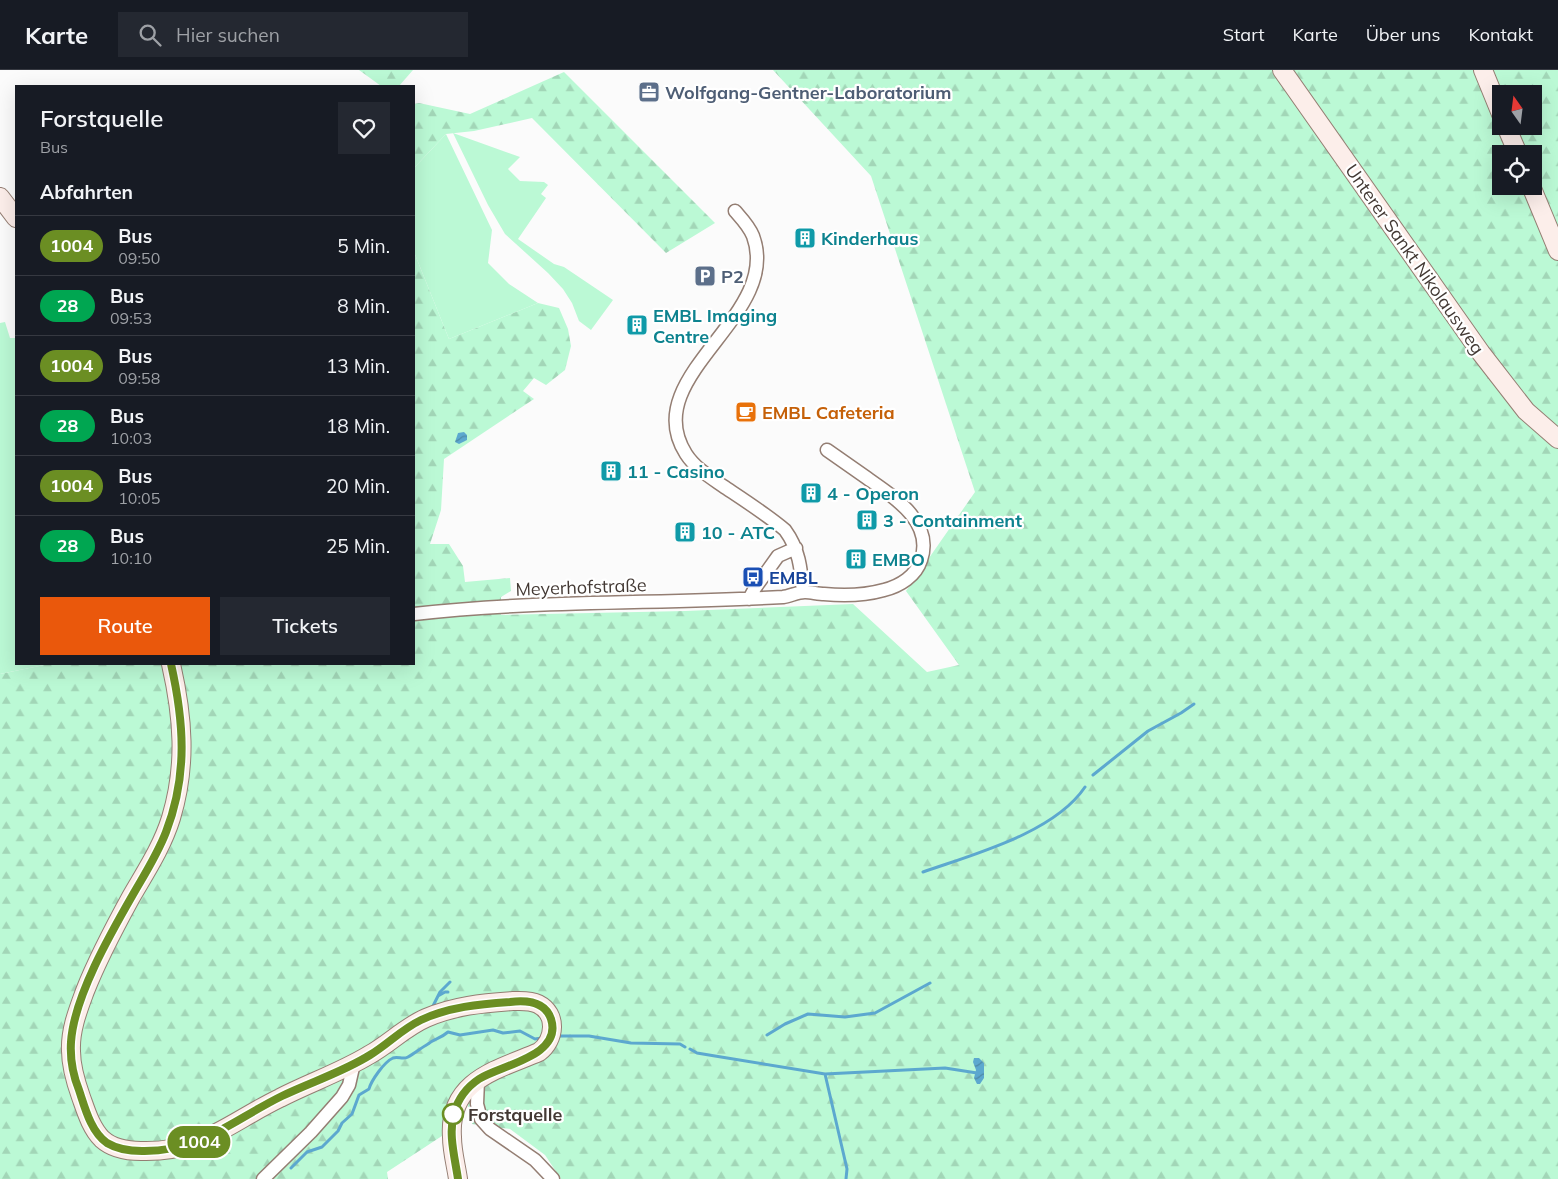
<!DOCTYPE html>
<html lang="de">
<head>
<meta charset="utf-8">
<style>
	body { margin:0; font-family:Mulish,sans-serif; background:#242831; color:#f1f3f6; height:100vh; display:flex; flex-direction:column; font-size:19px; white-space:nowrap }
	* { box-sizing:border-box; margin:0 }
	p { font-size:16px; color:#9ea1a6 }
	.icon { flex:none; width:28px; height:28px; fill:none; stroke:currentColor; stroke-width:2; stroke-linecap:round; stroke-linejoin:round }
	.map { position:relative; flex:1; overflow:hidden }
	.panel { position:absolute; left:15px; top:15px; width:400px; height:580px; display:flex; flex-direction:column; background:#171b24; border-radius:0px; box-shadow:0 5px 20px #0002 }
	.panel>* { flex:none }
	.badge { padding:0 10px; border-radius:16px; font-size:18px; line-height:32px }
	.needle { width:32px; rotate:346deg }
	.controls { position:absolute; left:1492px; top:15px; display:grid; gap:10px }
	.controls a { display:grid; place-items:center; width:50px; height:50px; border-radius:0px; background:#171b24; box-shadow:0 5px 20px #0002; font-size:25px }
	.map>.badge { position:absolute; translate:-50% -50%; box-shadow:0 0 0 2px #fff }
	h2 { padding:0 25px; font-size:19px; line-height:45px }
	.round { display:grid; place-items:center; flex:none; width:52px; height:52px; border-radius:0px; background:#242831 }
	.headline { display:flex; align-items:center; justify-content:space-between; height:85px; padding:0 25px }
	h1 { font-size:24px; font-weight:600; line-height:38px }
	.button { display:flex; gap:10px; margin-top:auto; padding:10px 25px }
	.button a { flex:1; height:58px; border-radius:0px; background:#ea580c; color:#fff; font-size:20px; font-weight:600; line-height:58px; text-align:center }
	.button a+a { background:#242831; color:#f1f3f6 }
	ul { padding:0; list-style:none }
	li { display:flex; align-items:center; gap:15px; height:60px; padding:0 25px; border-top:1px solid #363941 }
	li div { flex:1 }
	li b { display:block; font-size:19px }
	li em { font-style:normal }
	li .badge { min-width:55px; font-weight:700; text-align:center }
	header { display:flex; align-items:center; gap:30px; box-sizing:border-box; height:70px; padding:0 25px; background:#171b24; border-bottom:1px solid #363941 }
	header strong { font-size:24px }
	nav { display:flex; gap:28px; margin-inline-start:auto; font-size:18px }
	.search { width:350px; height:45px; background:#242831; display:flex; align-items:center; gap:12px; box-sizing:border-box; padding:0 18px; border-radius:0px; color:#9ea1a6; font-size:19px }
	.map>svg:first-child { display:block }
</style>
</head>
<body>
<header>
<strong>Karte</strong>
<div class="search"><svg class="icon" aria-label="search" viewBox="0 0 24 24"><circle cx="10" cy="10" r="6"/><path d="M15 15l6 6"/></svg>Hier suchen</div>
<nav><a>Start</a><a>Karte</a><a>Über uns</a><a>Kontakt</a></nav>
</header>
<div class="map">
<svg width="1558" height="1109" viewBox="0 0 1558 1109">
	<defs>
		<pattern id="forest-firs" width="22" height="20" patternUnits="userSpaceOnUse" patternTransform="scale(1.25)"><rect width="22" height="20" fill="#bbf9d5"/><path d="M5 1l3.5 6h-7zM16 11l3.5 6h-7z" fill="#a2d6b7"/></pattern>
		<pattern id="water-waves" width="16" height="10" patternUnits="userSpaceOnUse" patternTransform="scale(1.25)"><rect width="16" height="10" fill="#5ca8cf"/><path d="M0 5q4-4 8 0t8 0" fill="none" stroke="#4e8aa9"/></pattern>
	</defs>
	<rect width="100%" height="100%" fill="#fbfbfb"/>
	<path fill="#bbf9d5" d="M453,63L520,87L508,99L520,111L544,112L548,115L541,124L546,128L518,169L554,194L564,197L613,230L591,260L579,251L572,233L563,219L548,203L505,164L488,135Z
		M446,64L492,160L488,193L509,214L538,233L449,269L414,182V98Z
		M5,252L10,268H16V594H49L0,604V253Z"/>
	<path fill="url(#forest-firs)" fill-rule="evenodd" d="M359,0H413L399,16H381Z
		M773,0H1558V1109H561L545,1085L510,1059L472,1054L467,1032L445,1064L387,1102L388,1109H0V604L49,594H414V182L449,269L538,233L559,238L568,259L571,276L565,300L546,315L534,308L523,321L534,329L444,389L441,440L430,474H449L463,496L465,512L510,508L511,521L501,527V545L685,541L853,534L927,602L959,595L906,521L975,422L871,106ZM1501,24H1534V56H1501ZM1501,84H1534V116H1501Z
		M564,2L715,153L666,183L532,48L474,61L446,64L414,98V34L419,33L470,44Z"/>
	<path fill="url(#water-waves)" d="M464,362L467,365V370L459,374L455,372L458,363Z
		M974,988H979L984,993V1008L980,1014H977L974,1008L976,1000L973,992Z"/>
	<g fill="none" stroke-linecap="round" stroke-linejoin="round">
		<path stroke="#5ca8cf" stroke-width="3" d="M1093,705L1148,661L1181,643L1194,634
			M923,802C974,784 1054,763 1085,717
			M438,926L445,922H448
			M432,938L440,922L450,912
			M767,965L785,954L808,944L845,947L875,943L930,913
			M559,966H589L631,973L680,974L685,977
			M690,979L697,983L715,986L825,1004L945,998L977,1003
			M825,1004L847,1099L846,1109
			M291,1098L307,1082L322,1077L338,1061L342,1053L352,1044L359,1025L369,1019C371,1011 384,992 393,988C398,986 403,990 408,987C415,983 421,978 428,974C435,968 440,969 448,962L460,965L493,960L503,963L520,961L535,969L542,968"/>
		<g stroke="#947e73" stroke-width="15">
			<path id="street" d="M735,141C742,149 749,156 753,166C783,247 636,306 686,384C695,398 710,407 723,416C744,430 766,444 785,460C799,479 801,498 803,522
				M749,529L755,518L778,486L796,478
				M414,544C536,530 660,534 783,527C790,526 798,522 805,522C811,522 818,524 824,524C843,526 866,525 884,520C900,516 916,506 921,490C934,452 894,427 867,408C854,399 840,389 827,380
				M478,1010L477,1034L481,1049L490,1059L535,1090L553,1109
				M263,1109L311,1062L342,1027L349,1015L354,993"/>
		</g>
		<g stroke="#947e73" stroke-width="20">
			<path id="secondary" d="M1282,0L1481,283L1526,341L1558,369
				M1483,0L1501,44
				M1506,56L1518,84
				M1531,116L1558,181
				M0,127L16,148
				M171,594C183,647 187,695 171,748C162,777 146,801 131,827C114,858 98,888 85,921C78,940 70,960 71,981C71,997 76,1013 81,1027C86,1041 91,1058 102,1069C112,1078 127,1081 141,1081C201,1083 230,1052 280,1028C309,1013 341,1002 369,985C389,974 405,957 426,948C453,936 483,933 513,931C521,931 530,930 538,934C558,944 555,970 539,982C497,1000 448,1010 452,1067C452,1081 456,1095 458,1109"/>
		</g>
		<use href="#street" stroke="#fff" stroke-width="12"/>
		<use href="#secondary" stroke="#fceeea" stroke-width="18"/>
	</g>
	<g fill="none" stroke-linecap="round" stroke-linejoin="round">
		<g stroke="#fff" stroke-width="11">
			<path id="line" d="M171,594C184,652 188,705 166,762C158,783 146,802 135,821C112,861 74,926 71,972C70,988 73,1005 79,1020C85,1038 91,1062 107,1073C117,1079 130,1081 142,1081C201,1082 233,1050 282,1026C311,1012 343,1002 370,985C388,974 402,959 421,950C448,937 480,934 510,932C526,930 545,931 551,949C563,986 501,995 479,1009C467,1017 458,1029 454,1043C448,1064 455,1088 458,1109"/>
		</g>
		<use href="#line" stroke="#6b8e23" stroke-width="8"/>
	</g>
	<defs>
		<g id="office-square" transform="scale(1.125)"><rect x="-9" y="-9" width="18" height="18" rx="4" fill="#5c6f8a" stroke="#fff"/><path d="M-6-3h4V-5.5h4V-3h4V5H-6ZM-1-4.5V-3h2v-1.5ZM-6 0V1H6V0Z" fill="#fff"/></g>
		<g id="building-square" transform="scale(1.125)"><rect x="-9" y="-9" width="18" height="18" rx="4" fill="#0f9aa8" stroke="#fff"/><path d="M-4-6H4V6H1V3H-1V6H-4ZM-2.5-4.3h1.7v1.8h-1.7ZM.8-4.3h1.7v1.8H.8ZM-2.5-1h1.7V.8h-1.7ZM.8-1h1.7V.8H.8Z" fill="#fff"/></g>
		<g id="parking-square" transform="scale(1.125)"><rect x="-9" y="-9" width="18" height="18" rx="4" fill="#5c6f8a" stroke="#fff"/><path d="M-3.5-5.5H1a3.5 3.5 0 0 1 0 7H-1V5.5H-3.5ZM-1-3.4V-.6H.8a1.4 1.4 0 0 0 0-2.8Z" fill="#fff"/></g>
		<g id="cafe-square" transform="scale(1.125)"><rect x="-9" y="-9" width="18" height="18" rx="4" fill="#e8710a" stroke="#fff"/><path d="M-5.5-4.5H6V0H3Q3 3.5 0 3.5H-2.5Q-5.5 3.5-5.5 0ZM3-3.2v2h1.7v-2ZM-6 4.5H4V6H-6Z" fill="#fff"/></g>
		<g id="bus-square" transform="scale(1.125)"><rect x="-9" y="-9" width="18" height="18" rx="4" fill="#1a4fb4" stroke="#fff"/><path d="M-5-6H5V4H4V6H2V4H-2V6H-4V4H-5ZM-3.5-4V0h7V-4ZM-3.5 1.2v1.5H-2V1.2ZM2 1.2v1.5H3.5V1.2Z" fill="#fff"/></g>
	</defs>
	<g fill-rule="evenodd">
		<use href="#office-square" x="649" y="22"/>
		<use href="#building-square" x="805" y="168"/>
		<use href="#parking-square" x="705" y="206"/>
		<use href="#building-square" x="637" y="255"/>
		<use href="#cafe-square" x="746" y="342"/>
		<use href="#building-square" x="611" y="401"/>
		<use href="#building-square" x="811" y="423"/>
		<use href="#building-square" x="867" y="450"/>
		<use href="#building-square" x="685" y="462"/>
		<use href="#building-square" x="856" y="489"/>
		<use href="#bus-square" x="753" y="507"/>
	</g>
	<circle fill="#fff" stroke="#6b8e23" stroke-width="2.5" cx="453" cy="1044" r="10"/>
	<g text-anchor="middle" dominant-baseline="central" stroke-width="4.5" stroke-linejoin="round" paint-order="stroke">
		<g font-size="18" font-weight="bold" fill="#4e5e75" stroke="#fff" text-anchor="start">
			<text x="665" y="22">Wolfgang-Gentner-Laboratorium</text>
			<text x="721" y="206">P2</text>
		</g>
		<g font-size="18" font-weight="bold" fill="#0d838f" stroke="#fff" text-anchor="start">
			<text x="821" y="168">Kinderhaus</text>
			<text x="653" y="245">EMBL Imaging<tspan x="653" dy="21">Centre</tspan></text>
			<text x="627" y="401">11 - Casino</text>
			<text x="827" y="423">4 - Operon</text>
			<text x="883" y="450">3 - Containment</text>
			<text x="701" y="462">10 - ATC</text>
			<text x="872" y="489">EMBO</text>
		</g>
		<g font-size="18" fill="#433934" stroke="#fff">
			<text transform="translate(1415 189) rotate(55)">Unterer Sankt Nikolausweg</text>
			<text transform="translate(581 517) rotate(-2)">Meyerhofstraße</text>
		</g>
		<g font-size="18" font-weight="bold" fill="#c56008" stroke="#fff" text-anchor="start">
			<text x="762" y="342">EMBL Cafeteria</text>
		</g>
		<g font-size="18" font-weight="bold" fill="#164399" stroke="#fff" text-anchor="start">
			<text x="769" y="507">EMBL</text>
		</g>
		<g font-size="18" font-weight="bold" fill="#433934" stroke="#fff" text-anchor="start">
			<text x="468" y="1044">Forstquelle</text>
		</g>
	</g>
</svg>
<div class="controls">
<a><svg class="needle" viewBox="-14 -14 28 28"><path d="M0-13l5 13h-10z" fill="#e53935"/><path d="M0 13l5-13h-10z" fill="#9ea1a6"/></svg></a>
<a><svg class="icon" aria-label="locate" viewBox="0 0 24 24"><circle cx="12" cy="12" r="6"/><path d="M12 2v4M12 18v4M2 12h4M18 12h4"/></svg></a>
</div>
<b class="badge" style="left:199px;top:1072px;background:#6b8e23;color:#fff">1004</b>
<section class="panel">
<div class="headline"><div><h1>Forstquelle</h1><p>Bus</p></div><a class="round"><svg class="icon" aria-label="heart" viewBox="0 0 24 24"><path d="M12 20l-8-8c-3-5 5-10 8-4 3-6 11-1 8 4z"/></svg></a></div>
<h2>Abfahrten</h2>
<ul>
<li><span class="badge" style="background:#6b8e23;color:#fff">1004</span><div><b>Bus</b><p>09:50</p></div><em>5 Min.</em></li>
<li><span class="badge" style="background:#00a651;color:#fff">28</span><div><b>Bus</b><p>09:53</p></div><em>8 Min.</em></li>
<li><span class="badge" style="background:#6b8e23;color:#fff">1004</span><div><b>Bus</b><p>09:58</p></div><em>13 Min.</em></li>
<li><span class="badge" style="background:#00a651;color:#fff">28</span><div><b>Bus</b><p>10:03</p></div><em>18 Min.</em></li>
<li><span class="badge" style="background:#6b8e23;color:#fff">1004</span><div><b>Bus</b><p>10:05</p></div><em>20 Min.</em></li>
<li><span class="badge" style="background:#00a651;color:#fff">28</span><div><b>Bus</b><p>10:10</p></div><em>25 Min.</em></li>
</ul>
<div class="button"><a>Route</a><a>Tickets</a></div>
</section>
</div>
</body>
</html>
